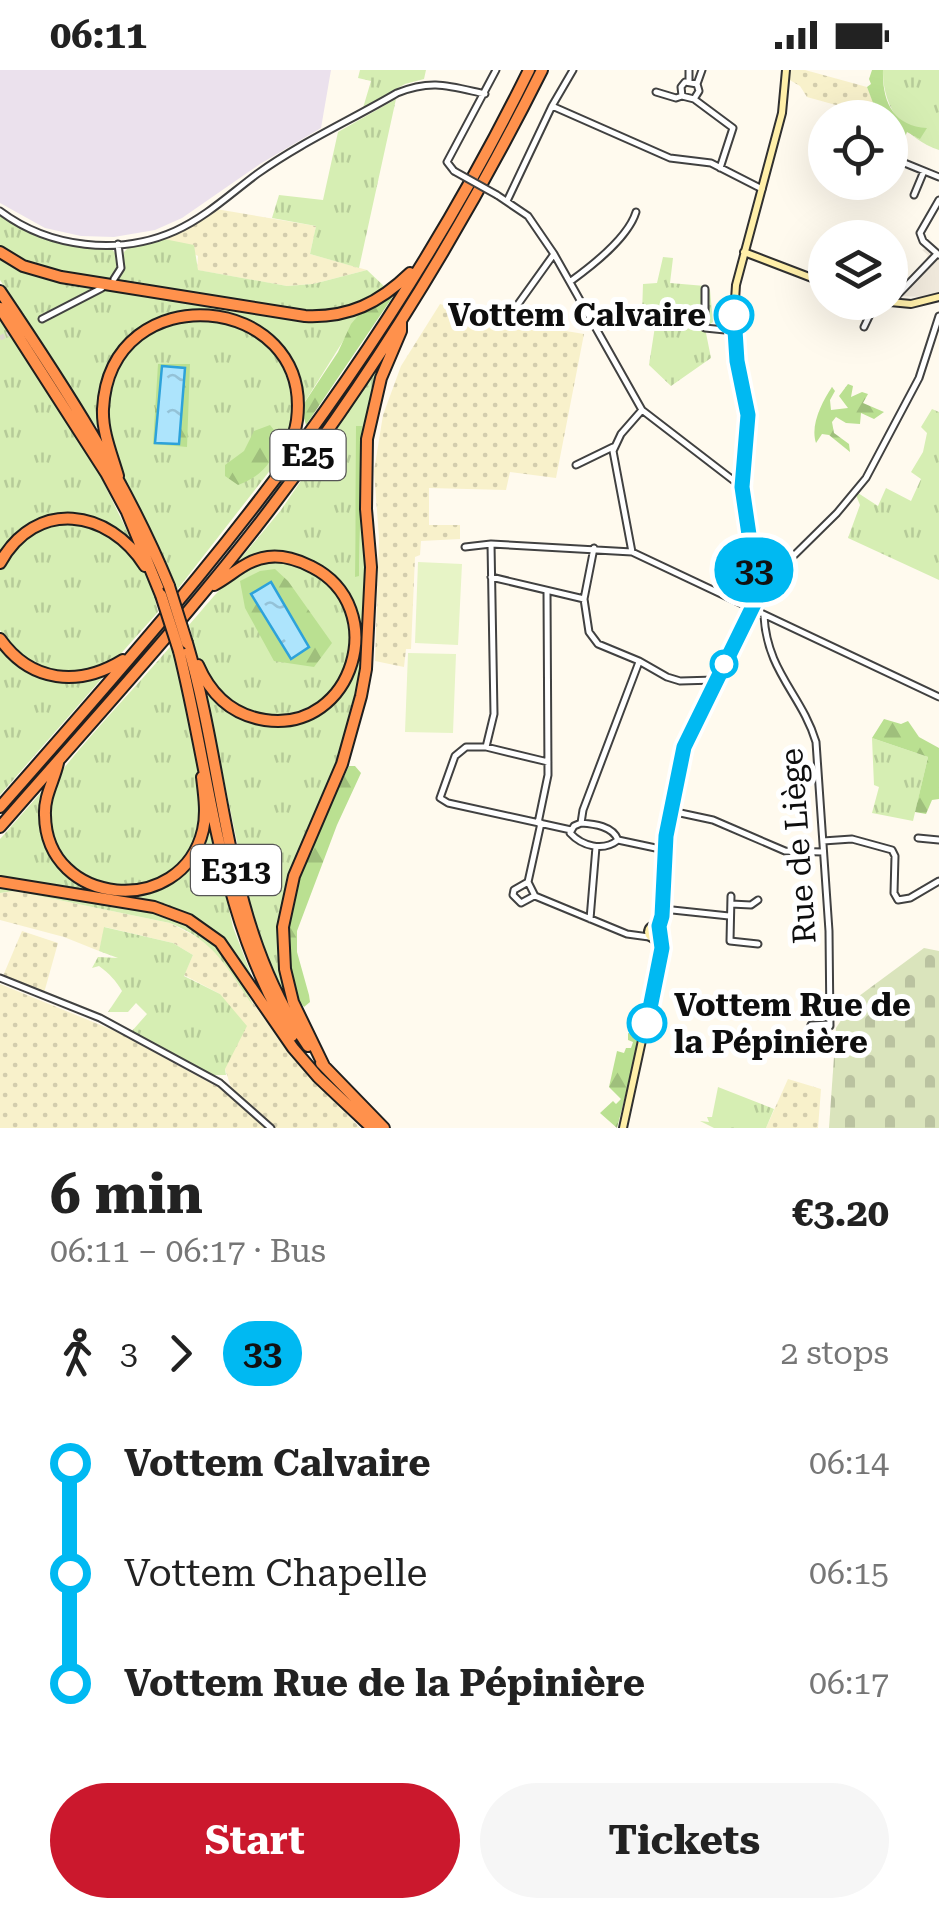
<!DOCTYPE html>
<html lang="en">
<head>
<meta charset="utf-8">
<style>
	body { margin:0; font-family:"Roboto Serif",serif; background:#f6f6f6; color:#222; height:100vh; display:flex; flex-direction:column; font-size:38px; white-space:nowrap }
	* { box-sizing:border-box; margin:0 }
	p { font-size:32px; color:#767676 }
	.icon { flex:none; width:55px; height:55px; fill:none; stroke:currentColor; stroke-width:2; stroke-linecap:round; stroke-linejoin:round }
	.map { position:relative; height:1058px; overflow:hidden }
	.side { display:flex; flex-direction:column; background:#fff; flex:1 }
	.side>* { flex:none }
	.badge { padding:0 20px; border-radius:32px; font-size:35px; line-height:65px }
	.tools { position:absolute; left:808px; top:30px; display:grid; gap:20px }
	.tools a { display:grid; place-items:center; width:100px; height:100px; border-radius:50%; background:#fff; box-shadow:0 10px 40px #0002; font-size:50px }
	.map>.badge { position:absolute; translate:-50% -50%; box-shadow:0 0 0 5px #fff }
	.legs { display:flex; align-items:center; gap:15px; height:110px; padding:0 50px; font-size:32px }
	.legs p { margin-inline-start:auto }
	.headline { display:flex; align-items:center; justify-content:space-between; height:170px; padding:0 50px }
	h1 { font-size:55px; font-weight:700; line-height:75px }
	.button { display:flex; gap:20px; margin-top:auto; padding:20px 50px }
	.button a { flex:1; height:115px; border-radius:60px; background:#cb182d; color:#fff; font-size:40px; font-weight:700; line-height:115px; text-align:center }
	.button a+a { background:#f6f6f6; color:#222 }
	ul { padding:0 50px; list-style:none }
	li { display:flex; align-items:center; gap:35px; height:110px; font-size:38px }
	li i { display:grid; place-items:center; width:15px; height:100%; margin:0 12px; background:currentColor }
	li i::after { content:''; width:25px; height:25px; margin:-12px; border:8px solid; border-radius:50%; background:#fff }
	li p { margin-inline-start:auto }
	li:first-child i { background:linear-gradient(#0000 50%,currentColor 0) }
	li:last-child i { background:linear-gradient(currentColor 50%,#0000 0) }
	.status { display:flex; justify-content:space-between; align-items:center; height:70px; padding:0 50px; background:#fff; direction:ltr }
	.status svg { height:28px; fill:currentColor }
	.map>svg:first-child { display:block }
</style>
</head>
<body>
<div class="status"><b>06:11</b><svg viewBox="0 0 49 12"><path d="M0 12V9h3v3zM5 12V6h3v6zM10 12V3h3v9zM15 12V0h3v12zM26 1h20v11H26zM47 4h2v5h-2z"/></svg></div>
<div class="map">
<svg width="939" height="1058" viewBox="0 0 939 1058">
	<defs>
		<pattern id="farmland-dots" width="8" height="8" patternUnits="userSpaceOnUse" patternTransform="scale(2.5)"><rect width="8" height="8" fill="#f8f1cb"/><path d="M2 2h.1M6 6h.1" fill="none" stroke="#d3cdad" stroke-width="1.8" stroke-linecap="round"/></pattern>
		<pattern id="grass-tufts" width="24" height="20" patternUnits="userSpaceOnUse" patternTransform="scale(2.5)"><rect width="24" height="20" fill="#d6eeb3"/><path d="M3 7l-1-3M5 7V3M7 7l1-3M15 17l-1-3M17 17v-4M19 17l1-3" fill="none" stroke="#b6cb99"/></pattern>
		<pattern id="forest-firs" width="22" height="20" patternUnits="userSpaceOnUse" patternTransform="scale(2.5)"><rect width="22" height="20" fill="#bae091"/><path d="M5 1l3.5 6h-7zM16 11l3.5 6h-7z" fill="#9fbf7c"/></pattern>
		<pattern id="cemetery-stones" width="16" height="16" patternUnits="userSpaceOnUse" patternTransform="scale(2.5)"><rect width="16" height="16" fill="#dae4bc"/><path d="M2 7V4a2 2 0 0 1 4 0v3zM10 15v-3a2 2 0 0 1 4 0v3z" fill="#bac2a0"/></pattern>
		<pattern id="water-ripples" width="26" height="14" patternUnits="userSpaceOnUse" patternTransform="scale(2.5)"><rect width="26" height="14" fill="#ade4fc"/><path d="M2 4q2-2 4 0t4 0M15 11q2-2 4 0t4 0" fill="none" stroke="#94c2d7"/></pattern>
	</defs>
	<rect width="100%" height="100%" fill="#fffaee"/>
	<path fill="#ebe1ed" d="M0,0H331L321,58L260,94L182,148L155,160L114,167L81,166L45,158L0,133Z"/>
	<path fill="url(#farmland-dots)" d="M789,0H805L867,17L879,47L807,27L800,16L788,9Z
		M216,139L316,156L310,184L367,200L313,214L287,216L197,200L198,186L164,169Z
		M440,234L489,249L496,260L506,251L584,264L556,408L510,402L506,420L429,418V455H460V469L421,471L420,485L415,487L411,579H406L404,597L375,591L379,468L374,401L383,345L401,296Z
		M15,821L170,853L206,872L221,887L286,980L360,1058H275L232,1020L225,999L220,924L184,905L193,885L173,873L105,857L99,881L64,867L0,850V823Z
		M22,861L58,873L44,923L3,906Z
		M0,914L115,961L225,1021L269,1058H0Z
		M788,1009L821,1019L818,1058H766Z"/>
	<path fill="url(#grass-tufts)" fill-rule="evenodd" d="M360,0H426L424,9L405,14L363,38L371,11L358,8Z
		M883,0H939V80C905,69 882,36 883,0Z
		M396,29L359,198L310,184L316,156L272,148L279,125L323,130L338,62Z
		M0,146C35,168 69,176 111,178L115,183L117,202L111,209C72,204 35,199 0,177Z
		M164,169L194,175L198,200L287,216L313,214L367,200L387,219C361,233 338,242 308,242L118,211L123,201L124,182L129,177Z
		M0,185L97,217L40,245L43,251L106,219L309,249L362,241L301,338L296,308L252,253L235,245L200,240L168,247L121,281L97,358L0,210Z
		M663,187L673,188L670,213L705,216L710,220L713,252L705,258L711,288L671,316L649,295L656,250L642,244L643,214L657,213Z
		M191,248C205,250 224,249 237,255C293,279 307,345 275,394L177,520C161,469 109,402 108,344C108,333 111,323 114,314C124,274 154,258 191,248Z
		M0,249L97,399L132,471C90,434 35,433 0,481Z
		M389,282L370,343L369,496L361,603L343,679L296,788L282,835L280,854L293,942L261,873L253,848L204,615C220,640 245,655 275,655C346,654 386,573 342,516C334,507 323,496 312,493C305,491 296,492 289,491C269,489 255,487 236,494L281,440ZM357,356L362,357L359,505L355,506Z
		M932,339L939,342V510L848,468L860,435L856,425L858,423L878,436L886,418L911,431L921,409L911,402L923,382L927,363L921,357Z
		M60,452L95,455L131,480L152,515L158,542L117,588L90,602L54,603L18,585L0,560V496L25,466Z
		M286,492C310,497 328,510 341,531C393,616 264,695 206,605C196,590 194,571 189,555C220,521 235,491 286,492Z
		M0,575C29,611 60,621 104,606L0,725Z
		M170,577L175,585C185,628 210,715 201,757C182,837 61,837 51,753C50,746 48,738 49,731C51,723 56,709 60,703C94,660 134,619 170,577Z
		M872,668L928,687L913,751L872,743L879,717L874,715Z
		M44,719C21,835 189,871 209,746L233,857L258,922L226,875L155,836L23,810L0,809V769Z
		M0,816C59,822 177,834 219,878C234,894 244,917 254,937C227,899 217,872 170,853L15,821L0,823Z
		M104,857L173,873L193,885L184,906L220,924L247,956L225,999L226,1005H210L132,961L147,944L136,933L128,942H108L122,921C115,910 110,904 99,896L92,898L98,887L118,888L99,881Z
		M718,1017L774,1039L766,1058H714L700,1051L709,1052L707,1047H712Z"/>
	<path fill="url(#forest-firs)" d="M872,0H883C882,33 894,56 927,58L920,69L907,62L905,67L893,66L890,69V48L865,47L878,46L867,17L871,14L869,9Z
		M394,225L306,355L301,338L338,282L351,254L362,241Z
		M158,294H190L187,377L153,374Z
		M848,314L853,316L851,327L862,322L868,324L863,333L884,342L874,349L861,343L860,354L846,353L836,347L832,352L834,363L849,374L850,382L829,365L822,364L816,373C810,355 822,332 832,317L835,321L830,330L831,340L848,338L839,326Z
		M270,355L278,365C275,392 262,406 238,415L225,406V395L244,381L254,361Z
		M356,356H362L359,506L355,507Z
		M275,499L288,511L332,573L314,597L274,591L245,538L240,511L260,501Z
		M884,649L901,654L908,651L919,667L939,678V729L932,730L926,744L915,742L928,687L872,668Z
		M349,696H355L361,703L337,755L297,861V882L309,925L310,932L304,937C294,926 292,908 290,894C282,821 320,759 349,696Z
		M644,940L645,949L617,1058L600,1043L613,1031L616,1034L621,1029L609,1017L617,981L624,983L626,978H631L633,972L628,970V963L638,965Z"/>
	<path fill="url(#cemetery-stones)" d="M924,878L939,881V1058H829L836,958L855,929Z"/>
	<path fill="#e7f4c6" d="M418,492L462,494L458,575L415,573Z
		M408,583L456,584L453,663L405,662Z"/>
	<path fill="#f0e9dc" d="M927,178L939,187V222L925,227L899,226L911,219L907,213L921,199L928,185L922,180Z"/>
	<path fill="url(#water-ripples)" stroke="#2da2da" stroke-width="2.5" d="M162,296L185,298L179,374L155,373Z
		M271,512L309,577L291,589L251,524Z"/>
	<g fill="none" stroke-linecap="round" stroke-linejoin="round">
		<path stroke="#dbd7cc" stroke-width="5" stroke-dasharray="5 2.5" stroke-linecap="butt" d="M0,268L15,261"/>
		<g stroke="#414141" stroke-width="9">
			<path id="street" d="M689,11V0
				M697,14L702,0
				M656,22L676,28L682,26
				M694,29L682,26L681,17L685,12L697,14L699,21L694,29L733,58L720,98
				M552,36L670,88L711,93L762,119
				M902,92L939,107
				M454,101L447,92L496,0
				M497,125L528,146L554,184L642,340L742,417
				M914,125L924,101
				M939,130L920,163L923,171L939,185
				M507,131L552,36L573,0
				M0,141C49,178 119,186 175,161C206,147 230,124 257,104C300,73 351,50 397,23C432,9 449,16 485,24
				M114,209L121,198L118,174
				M571,211C593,195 628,168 636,142
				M705,219V258L735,261
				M891,232L937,184
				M511,244L554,184
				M42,249L102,218
				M864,257L876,232
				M576,395L613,377
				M465,477L491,474L632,482L939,627
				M594,478L584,529L589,562L598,574L639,591L667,607L680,611L715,610
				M632,482L613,381L621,364L642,340
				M491,507L584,529
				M758,521L837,443L866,408L919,308L939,246
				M764,546C767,602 802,625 816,672L829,861L830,956
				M486,677L494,644L491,474
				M548,692L486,677H466L455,686L440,728L448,733L571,760
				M671,741L713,750L785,781L823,782
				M538,753L548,705L547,521
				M581,753L583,740L639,592
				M581,753C594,754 613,756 618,770C603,782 582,776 570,763L574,756Z
				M918,768L939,770
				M618,770L665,780
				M823,771L852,769L892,780L895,786L894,823L898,830L910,828L939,811
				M528,812L535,826L627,864L649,867
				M528,812L541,753
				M528,812L514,820L513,825L521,833L534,826
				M731,826L730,871L758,874
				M731,834L751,835L758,830
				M663,839L729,846
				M590,849L596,777
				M0,908L100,948L220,1013L271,1058
				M801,976L806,973L811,955L830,954"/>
		</g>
		<g stroke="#303030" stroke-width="10">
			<path id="secondary" d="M744,182L825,213
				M890,232L911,234L939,227
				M648 862a7 7 0 1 1 14 0a7 7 0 1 1-14 0Z
				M659,856L666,767L684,677L758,526L742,417L747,345L737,291L734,245L736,215L782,43L786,0
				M623,1058L659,892L662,878L659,868"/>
		</g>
		<g stroke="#1f1f1f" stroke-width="14">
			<path id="highway" d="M0,182L23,196L61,207L305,246C349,248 379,233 410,203
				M0,221C64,316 125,409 169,516
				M0,238L106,403L127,442L161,525
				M118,406C112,385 102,362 103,339C110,203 313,222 297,350C295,366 288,379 282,393
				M0,493C36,428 109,439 145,496
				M0,569C31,613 79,617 123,590
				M187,573C227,708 224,857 308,976
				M179,581C212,713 219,849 292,966
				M198,595C211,625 232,645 265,650C354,663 391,537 312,497C299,490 282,485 268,487C245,490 233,505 214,515
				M58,693C54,711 44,726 45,745C46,837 182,849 203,760C207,743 204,724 202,707
				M0,737C67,661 134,585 198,507C326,351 440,181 529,0
				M0,757C88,656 179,557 261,451C369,311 463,158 542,0
				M0,812L154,837L189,850L220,872L293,978L318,1007L372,1058
				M321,993L384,1058
				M324,996L293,932L285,899L283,857L294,806L342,694L361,626L366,599L371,497L366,439L367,369L381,308L401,261V251"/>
		</g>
		<use href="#street" stroke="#fff" stroke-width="5"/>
		<use href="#secondary" stroke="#ffefa9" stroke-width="6"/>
		<use href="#highway" stroke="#ff914c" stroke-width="10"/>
		<g stroke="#414141" stroke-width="9" stroke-linecap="butt">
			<path id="street-bridge" d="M454,101L497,125"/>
		</g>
		<g stroke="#1f1f1f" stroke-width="14" stroke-linecap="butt">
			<path id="highway-bridge" d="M169,516L187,573
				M161,525L179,581"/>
		</g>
		<use href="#street-bridge" stroke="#fff" stroke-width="5"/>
		<use href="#highway-bridge" stroke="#ff914c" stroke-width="10"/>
	</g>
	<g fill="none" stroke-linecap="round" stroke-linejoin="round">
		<g stroke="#fff" stroke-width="22">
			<path id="line-1" d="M647,953L662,878L659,856L662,846L666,766L684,677L758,526L742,417L748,345L737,291L734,245"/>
		</g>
		<use href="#line-1" stroke="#00b9f2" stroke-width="15"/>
	</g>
	<g fill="#fff" stroke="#00b9f2" stroke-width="5">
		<circle cx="734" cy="245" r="18"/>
		<circle cx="724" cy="594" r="12"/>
		<circle cx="647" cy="953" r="18"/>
	</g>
	<g text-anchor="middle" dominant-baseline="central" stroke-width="10" stroke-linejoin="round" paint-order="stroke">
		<g fill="#fff" stroke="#565656" stroke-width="2.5">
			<rect x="270.5" y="360" width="75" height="50" rx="8"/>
			<rect x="191" y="775" width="90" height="50" rx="8"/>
		</g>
		<g font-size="30" font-weight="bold" fill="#0e0e0e">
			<text x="308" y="385">E25</text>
			<text x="236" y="800">E313</text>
		</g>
		<g font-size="32" font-weight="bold" fill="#0e0e0e" stroke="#fff" text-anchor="end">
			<text x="706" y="245">Vottem Calvaire</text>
			<text x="674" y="935" text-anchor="start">Vottem Rue de<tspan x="674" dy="37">la Pépinière</tspan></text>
		</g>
		<g font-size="32" fill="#0e0e0e" stroke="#fff">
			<text transform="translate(798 776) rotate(-94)">Rue de Liège</text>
		</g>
	</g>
</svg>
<div class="tools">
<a><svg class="icon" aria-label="locate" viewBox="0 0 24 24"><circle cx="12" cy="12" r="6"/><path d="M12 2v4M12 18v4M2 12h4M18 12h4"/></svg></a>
<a><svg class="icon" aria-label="layers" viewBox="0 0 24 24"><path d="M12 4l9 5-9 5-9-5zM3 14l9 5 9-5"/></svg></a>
</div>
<b class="badge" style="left:754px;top:500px;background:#00b9f2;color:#111">33</b>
</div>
<section class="side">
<div class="headline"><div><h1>6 min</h1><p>06:11 – 06:17 · Bus</p></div><b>€3.20</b></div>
<div class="legs"><svg class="icon" aria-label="walk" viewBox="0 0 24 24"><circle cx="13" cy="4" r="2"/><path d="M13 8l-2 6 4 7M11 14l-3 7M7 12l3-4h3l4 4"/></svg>3<svg class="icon" aria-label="forward" viewBox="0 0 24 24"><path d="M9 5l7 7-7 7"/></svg><b class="badge" style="background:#00b9f2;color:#111">33</b><p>2 stops</p></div>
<ul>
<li><i style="color:#00b9f2"></i><b>Vottem Calvaire</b><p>06:14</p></li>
<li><i style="color:#00b9f2"></i><span>Vottem Chapelle</span><p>06:15</p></li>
<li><i style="color:#00b9f2"></i><b>Vottem Rue de la Pépinière</b><p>06:17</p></li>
</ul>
<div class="button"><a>Start</a><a>Tickets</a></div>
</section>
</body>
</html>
